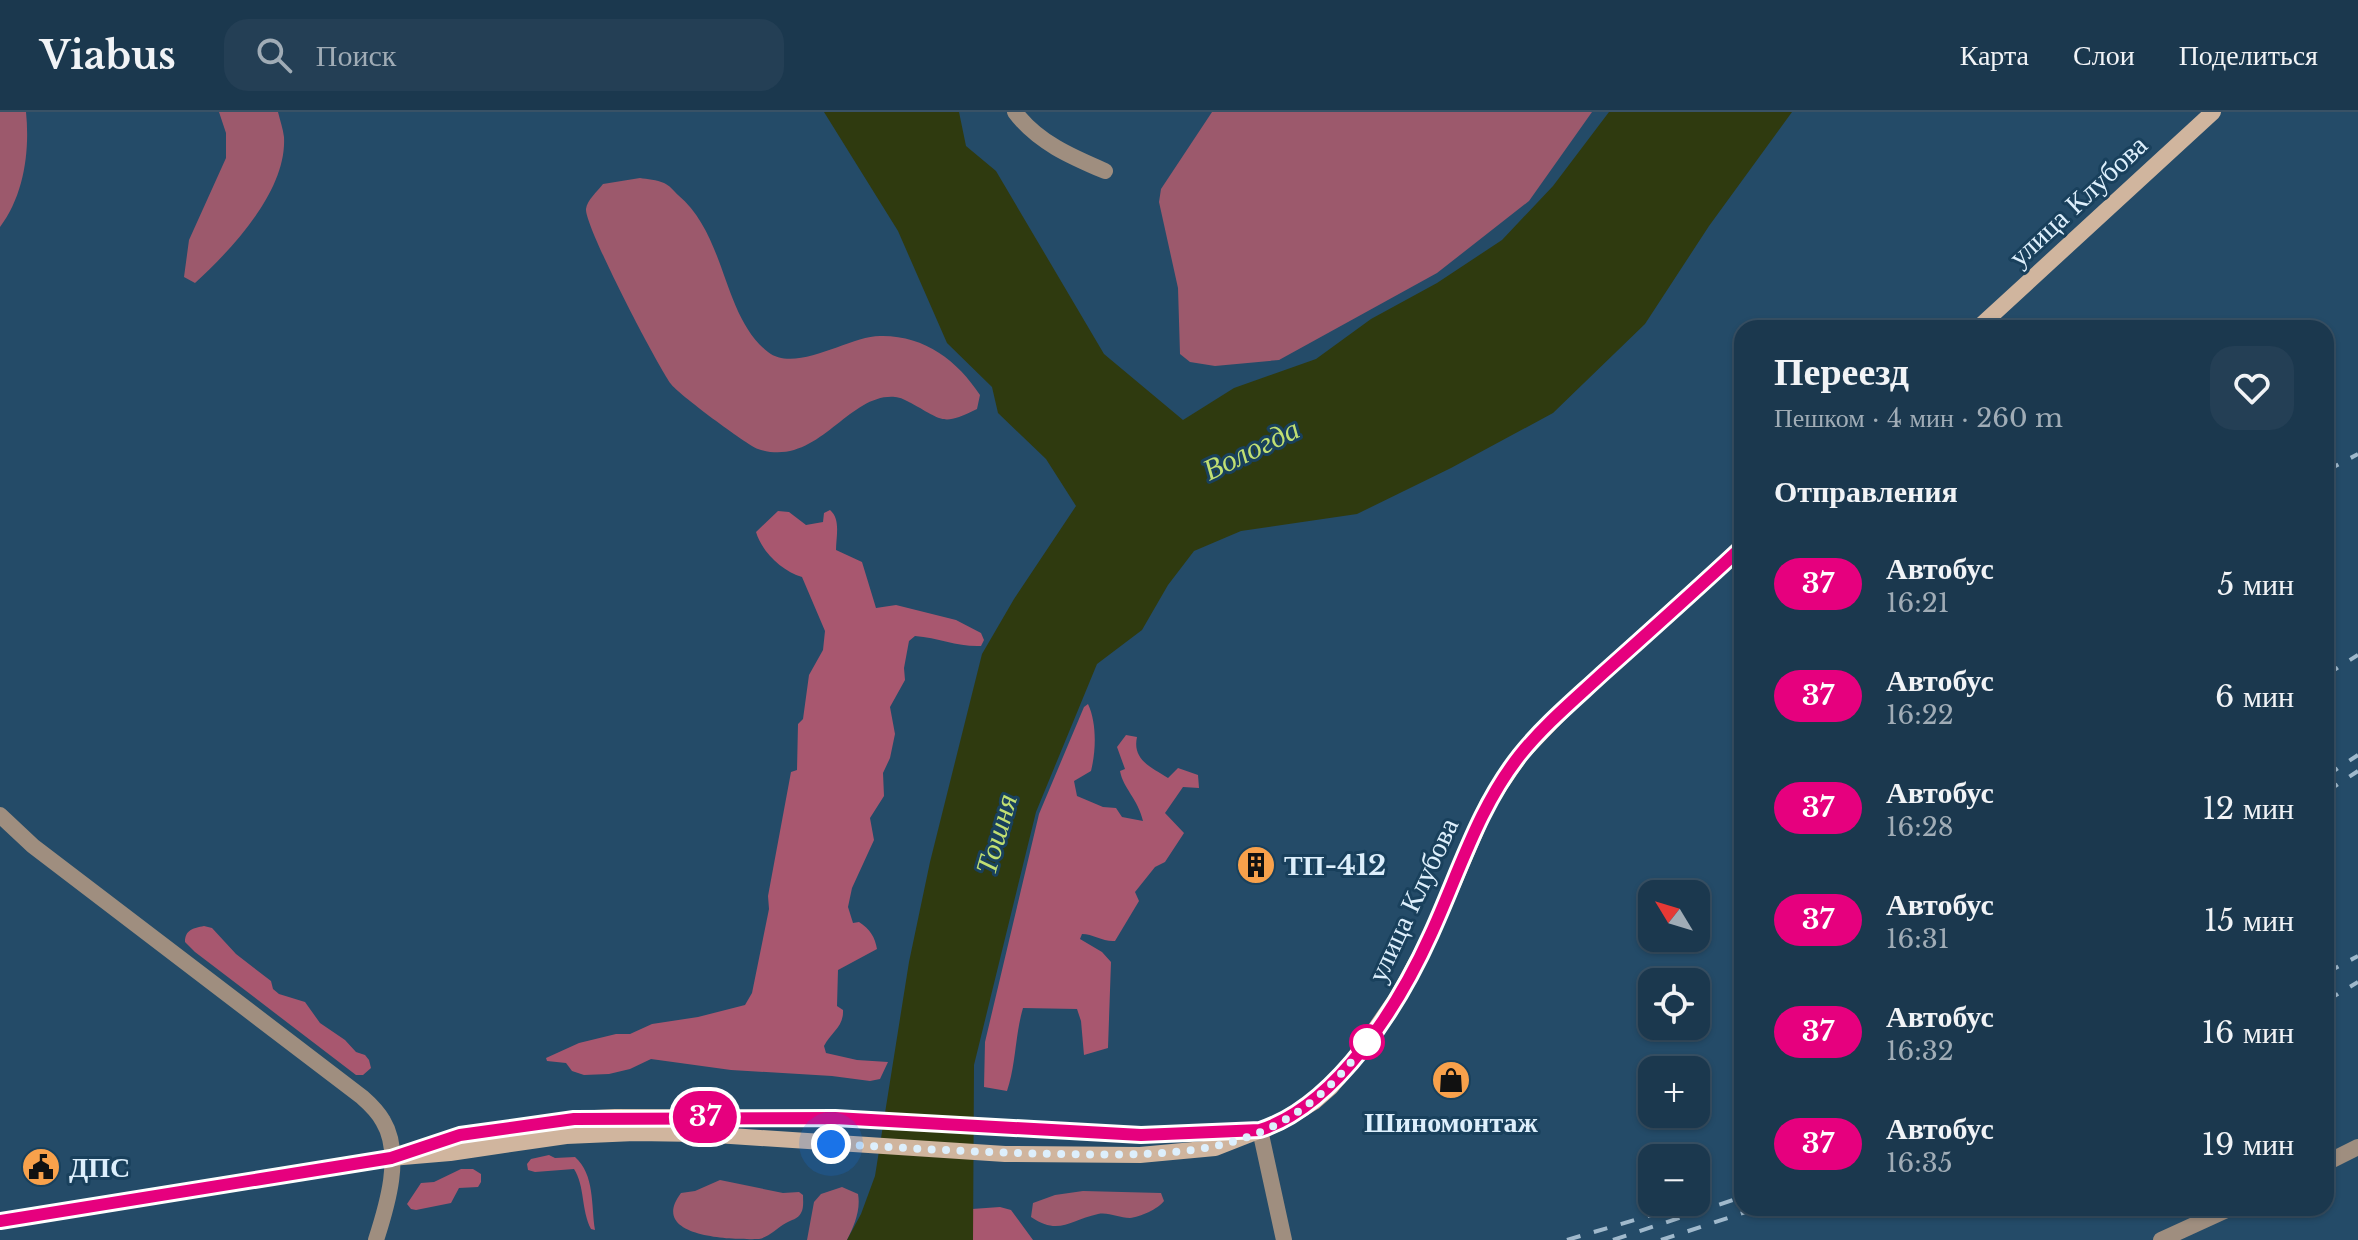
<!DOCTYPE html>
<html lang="ru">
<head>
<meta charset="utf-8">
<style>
	body { margin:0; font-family:"Libre Baskerville",serif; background:#243f55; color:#f1f3f6; height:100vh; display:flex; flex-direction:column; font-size:30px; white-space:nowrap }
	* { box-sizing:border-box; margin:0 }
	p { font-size:26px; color:#a0acb6 }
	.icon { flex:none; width:44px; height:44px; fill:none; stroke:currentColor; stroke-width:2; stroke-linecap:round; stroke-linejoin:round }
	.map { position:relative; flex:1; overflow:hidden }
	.side { position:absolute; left:1734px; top:208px; width:600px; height:896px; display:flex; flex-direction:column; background:#1b384e; border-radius:24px; box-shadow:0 2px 6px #0004,0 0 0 2px #395266 }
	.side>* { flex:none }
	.badge { padding:0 16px; border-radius:26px; font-size:28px; line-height:52px }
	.needle { width:52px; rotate:308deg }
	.controls { position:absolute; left:1638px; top:768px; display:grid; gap:16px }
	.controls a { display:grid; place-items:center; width:72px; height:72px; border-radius:16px; background:#1b384e; box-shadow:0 2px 6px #0004,0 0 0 2px #395266; font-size:40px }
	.you { position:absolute; width:40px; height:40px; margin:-20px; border:6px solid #fff; border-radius:50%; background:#1a73e8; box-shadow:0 0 0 12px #1a73e833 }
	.map>.badge { position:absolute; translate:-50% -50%; box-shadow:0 0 0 4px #fff }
	h2 { padding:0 40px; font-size:30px; line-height:72px }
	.round { display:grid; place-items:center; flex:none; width:84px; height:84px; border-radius:24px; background:#243f55 }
	.summary { display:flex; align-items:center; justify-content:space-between; height:136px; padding:0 40px }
	h1 { font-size:38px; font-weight:800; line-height:60px }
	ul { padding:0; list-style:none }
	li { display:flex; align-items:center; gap:24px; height:112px; padding:0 40px }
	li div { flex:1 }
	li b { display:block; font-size:30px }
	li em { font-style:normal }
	li .badge { min-width:88px; font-weight:700; text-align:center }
	header { display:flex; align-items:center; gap:48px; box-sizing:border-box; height:112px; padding:0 40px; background:#1b384e; border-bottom:2px solid #395266 }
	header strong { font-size:38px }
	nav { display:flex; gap:44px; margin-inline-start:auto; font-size:28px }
	.search { width:560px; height:72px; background:#243f55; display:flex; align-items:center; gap:20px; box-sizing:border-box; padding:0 28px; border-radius:24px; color:#a0acb6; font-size:30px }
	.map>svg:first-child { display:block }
</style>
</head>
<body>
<header>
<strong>Viabus</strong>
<div class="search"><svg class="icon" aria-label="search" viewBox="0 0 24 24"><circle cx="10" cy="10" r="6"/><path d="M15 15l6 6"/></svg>Поиск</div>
<nav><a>Карта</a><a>Слои</a><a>Поделиться</a></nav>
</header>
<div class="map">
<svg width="2358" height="1128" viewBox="0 0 2358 1128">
	<rect width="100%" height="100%" fill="#244b68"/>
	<path fill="#9c596c" d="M0,0H26C30,39 24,83 0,115Z
		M219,0H278C280,8 283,17 284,25C287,79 232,137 195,171L184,165L189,128L226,46V21Z
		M1212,0H1592L1529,89L1437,161L1279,248L1215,254L1190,250L1180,242L1178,176L1159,90L1161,77Z
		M640,66C647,67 657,68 664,71C669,73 674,79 678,83C727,124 722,204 768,240C796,262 849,224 880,224C924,223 957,248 980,283L977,297C942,314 944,309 911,291C907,289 900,285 895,285C847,281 818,357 758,337C747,333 677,281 671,272C656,251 585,115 586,97C587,88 597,80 603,72Z
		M720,1068L783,1081L799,1080L803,1083C803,1089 804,1096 801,1101C798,1107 791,1108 786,1111C777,1116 769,1125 759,1127C733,1128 647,1126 681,1081L695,1079Z
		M842,1075L858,1082C861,1098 854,1114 847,1128H807L814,1090L821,1082Z
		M1083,1079L1161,1081L1164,1089C1158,1097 1140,1105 1130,1106C1119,1106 1109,1100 1098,1102C1070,1108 1059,1124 1031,1105L1033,1091L1055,1083Z"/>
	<path fill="#a8576f" d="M830,398C841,407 836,425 836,438L862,450L876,496L896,493L956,508L981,521L984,528L981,534C958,535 939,526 915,524L909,529L904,556L905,568L890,595L895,622L890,646L883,661L884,684L870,706L874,728L852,776L848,795L853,811L859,810C870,817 875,825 877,837L838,858L837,894L843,898C844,915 831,920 824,934L826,941L857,948L888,950L880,967L870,969L832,964L731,958L651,947L630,957L609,962L584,963L572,959L566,951L547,949L546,946L579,931L616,922H630L652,912L698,905L745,893L752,881L769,797L768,784L791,660L797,658L798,612L803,607L809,563L823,538L825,519L802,465C782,459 762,440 756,420L778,399L789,400L806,413L823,410L824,401Z
		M1088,592C1097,611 1096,639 1091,659L1074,669L1077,684L1103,695L1116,696L1122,705L1143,709C1138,687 1123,676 1120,659L1125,657L1117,635L1126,623L1137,625C1132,648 1151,655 1168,666L1178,656L1198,663L1199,676L1183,675L1165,701L1184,721L1165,750L1155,755L1135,780L1139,789L1115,829C1103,830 1093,822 1082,822L1080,827L1102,840L1111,850L1108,936L1084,943L1081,909L1077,897L1023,896C1015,923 1016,953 1007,979L984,975L985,930L1039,702L1084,595Z
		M204,814L212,816L236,842L271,869L273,877L279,882L305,890L320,911L345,928L356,940L365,943L369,948L371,956L363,963H356L195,840L185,830C185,818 193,816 204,814Z
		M549,1043L555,1046L575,1045C595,1063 591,1093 595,1118L591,1117C581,1098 585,1074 574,1057L535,1060L528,1058L527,1052L531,1047Z
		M461,1057H473L481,1062V1070L478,1075L459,1076L451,1091L416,1098L411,1097L407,1092L421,1071L434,1070Z
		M1000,1095L1011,1098L1033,1128H973L972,1097Z"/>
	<path fill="#2f3a0f" d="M824,0H959L966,34L996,59L1104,242L1183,308L1234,276L1316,247L1371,207L1437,171L1502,128L1553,74L1609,0H1792L1709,114L1645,212L1553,301L1451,356L1357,402L1241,419L1194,439L1168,473L1142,518L1097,552L1036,700L974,953L973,1128H847L861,1102L875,1064L909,850L930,750L982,542L1014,487L1076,394L1046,347L998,301L992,275L947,231L898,119Z"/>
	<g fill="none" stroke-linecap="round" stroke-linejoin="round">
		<path stroke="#9f8e7f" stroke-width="16" d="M1015,0C1037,30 1072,45 1105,59
			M0,703L33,734L362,985C370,992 378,1000 383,1009C403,1042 387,1094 376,1128
			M1260,1018L1284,1128
			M2326,1051L2358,1035
			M2161,1128L2231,1096"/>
		<path stroke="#d0b59e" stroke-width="16" d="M1978,216L2213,0
			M415,1038L460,1023L574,1007L615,1005L835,1006L1141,1023L1244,1019
			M0,1109L391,1046L450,1041L566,1024L635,1021L701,1022L1005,1042L1140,1043L1215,1036L1281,1010L1314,990L1331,975L1358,942L1398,884L1431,823L1488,691L1522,641L1573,588L1742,435"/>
		<path stroke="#a0b9cc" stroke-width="4" stroke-dasharray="14 14" stroke-linecap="butt" d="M2326,359L2358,342
			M2326,563L2358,543
			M2326,664L2358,643
			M2326,680L2358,659
			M2326,861L2358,844
			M2326,889L2358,870
			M1567,1128L1658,1101
			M1613,1128L1742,1085
			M1661,1128L1758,1096"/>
	</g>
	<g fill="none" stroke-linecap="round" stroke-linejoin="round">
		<g stroke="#fff" stroke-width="18">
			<path id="line" d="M0,1109L391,1046L460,1023L574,1007L835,1006L1141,1023L1260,1018C1337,993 1399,893 1431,822C1459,761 1478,696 1520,643C1544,613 1574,588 1602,562C1649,520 1696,478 1742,435"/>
		</g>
		<use href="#line" stroke="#e6007e" stroke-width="12"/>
		<path stroke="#ddeffc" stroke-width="8" stroke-dasharray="0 14.4" d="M831,1032C908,1036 985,1041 1062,1042C1192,1044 1286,1045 1368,928L1367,930"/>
	</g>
	<defs>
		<g id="building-disc" transform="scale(2)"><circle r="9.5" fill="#f8a14b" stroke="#19405c"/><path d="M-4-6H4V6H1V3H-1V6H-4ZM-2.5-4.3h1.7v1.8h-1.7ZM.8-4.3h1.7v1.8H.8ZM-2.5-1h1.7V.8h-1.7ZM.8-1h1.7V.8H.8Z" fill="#111"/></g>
		<g id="shop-disc" transform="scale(2)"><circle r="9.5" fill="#f8a14b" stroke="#19405c"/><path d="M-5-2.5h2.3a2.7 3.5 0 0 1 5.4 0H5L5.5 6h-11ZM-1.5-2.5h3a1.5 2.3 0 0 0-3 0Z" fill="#111"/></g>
		<g id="civic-disc" transform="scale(2)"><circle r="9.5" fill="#f8a14b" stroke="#19405c"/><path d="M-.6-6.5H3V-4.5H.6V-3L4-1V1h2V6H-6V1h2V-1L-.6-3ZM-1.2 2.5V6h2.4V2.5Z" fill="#111"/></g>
	</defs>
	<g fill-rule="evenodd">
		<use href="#building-disc" x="1256" y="753"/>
		<use href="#shop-disc" x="1451" y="968"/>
		<use href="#civic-disc" x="41" y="1055"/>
	</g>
	<circle fill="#fff" stroke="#e6007e" stroke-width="4" cx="1367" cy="930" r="16"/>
	<g text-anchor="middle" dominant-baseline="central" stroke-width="6" stroke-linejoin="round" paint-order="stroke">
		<g font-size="28" fill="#ddeffc" stroke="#19405c">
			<text transform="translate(2078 89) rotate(-43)">улица Клубова</text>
			<text transform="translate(1413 788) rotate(-65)">улица Клубова</text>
		</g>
		<g font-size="28" font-weight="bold" fill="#ddeffc" stroke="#19405c" text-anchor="start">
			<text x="1284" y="753">ТП-412</text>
			<text x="1451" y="1010" text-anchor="middle">Шиномонтаж</text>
			<text x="69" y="1055">ДПС</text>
		</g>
		<g font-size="30" font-style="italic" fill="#c1df72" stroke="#19405c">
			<text transform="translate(1251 337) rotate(-26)">Вологда</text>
			<text transform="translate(996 722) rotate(-74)">Тошня</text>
		</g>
	</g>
</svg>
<div class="controls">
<a><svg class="needle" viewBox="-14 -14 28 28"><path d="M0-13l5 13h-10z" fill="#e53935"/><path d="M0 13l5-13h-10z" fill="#a0acb6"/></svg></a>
<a><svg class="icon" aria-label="locate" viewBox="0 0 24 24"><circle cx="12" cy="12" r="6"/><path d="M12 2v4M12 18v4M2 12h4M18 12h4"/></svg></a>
<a>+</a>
<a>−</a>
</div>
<div class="you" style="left:831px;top:1032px"></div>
<b class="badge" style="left:705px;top:1005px;background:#e6007e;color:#fff">37</b>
<section class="side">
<div class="summary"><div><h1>Переезд</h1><p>Пешком · 4 мин · 260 m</p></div><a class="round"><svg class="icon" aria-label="heart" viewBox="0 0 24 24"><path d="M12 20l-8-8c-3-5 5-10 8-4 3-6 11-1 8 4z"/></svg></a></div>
<h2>Отправления</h2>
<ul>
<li><span class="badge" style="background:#e6007e;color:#fff">37</span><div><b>Автобус</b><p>16:21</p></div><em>5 мин</em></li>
<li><span class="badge" style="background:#e6007e;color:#fff">37</span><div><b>Автобус</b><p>16:22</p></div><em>6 мин</em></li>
<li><span class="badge" style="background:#e6007e;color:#fff">37</span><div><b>Автобус</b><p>16:28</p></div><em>12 мин</em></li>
<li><span class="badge" style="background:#e6007e;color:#fff">37</span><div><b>Автобус</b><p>16:31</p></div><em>15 мин</em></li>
<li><span class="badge" style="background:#e6007e;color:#fff">37</span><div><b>Автобус</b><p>16:32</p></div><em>16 мин</em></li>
<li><span class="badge" style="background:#e6007e;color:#fff">37</span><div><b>Автобус</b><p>16:35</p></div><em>19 мин</em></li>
</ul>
</section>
</div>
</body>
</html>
